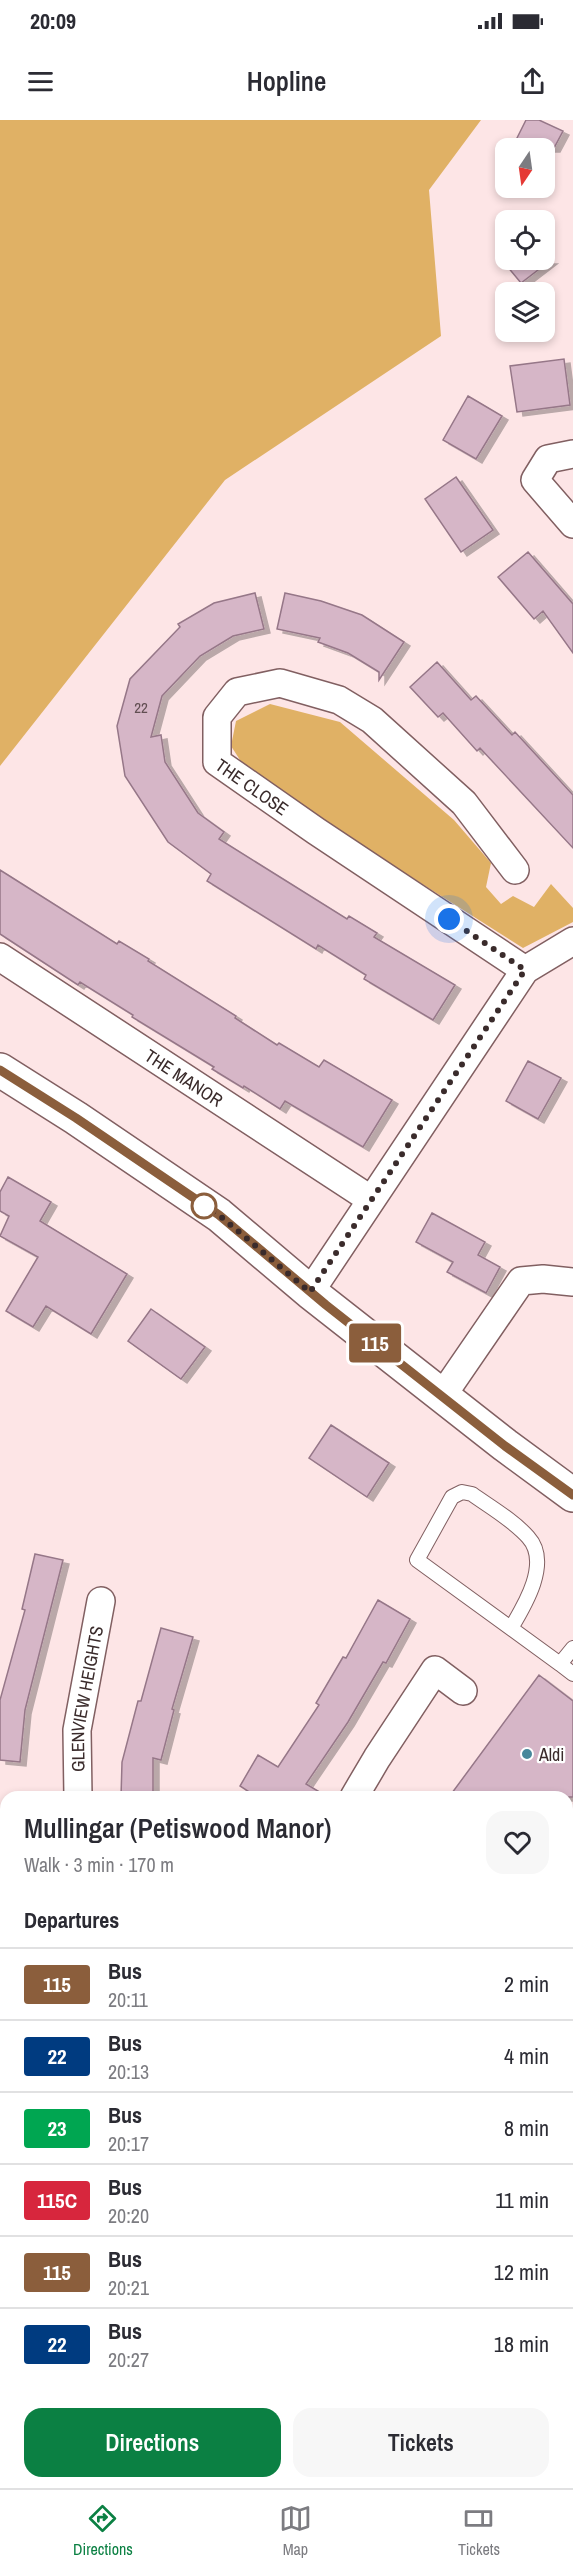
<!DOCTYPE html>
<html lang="en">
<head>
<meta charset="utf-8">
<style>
	body { margin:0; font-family:"Archivo Narrow",sans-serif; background:#f7f7f7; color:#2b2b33; height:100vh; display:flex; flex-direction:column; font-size:22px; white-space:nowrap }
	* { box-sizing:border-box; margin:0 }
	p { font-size:20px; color:#7c7c81 }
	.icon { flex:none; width:33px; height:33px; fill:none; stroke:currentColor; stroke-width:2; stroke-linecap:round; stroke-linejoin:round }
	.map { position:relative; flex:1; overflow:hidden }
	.side { position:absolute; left:0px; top:1671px; width:573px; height:698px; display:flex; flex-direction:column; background:#fff; border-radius:18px 18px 0 0; box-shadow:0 3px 9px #0003 }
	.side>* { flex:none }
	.badge { padding:0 12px; border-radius:4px; font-size:21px; line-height:39px }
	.needle { width:39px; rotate:193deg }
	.tools { position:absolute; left:495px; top:18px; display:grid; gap:12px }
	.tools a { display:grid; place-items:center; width:60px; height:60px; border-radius:12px; background:#fff; box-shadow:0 3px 9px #0003; font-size:30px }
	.you { position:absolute; width:30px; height:30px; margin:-15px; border:4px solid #fff; border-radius:50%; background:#1a73e8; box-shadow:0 0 0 9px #1a73e833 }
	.map>.badge { position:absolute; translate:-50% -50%; box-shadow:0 0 0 3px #fff }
	h2 { padding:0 24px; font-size:22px; line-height:54px }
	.round { display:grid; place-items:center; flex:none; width:63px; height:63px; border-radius:18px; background:#f7f7f7 }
	.headline { display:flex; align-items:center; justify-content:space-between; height:102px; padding:0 24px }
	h1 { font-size:28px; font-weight:600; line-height:45px }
	.action { display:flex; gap:12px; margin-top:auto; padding:12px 24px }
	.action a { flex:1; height:69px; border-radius:18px; background:#0b8043; color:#fff; font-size:24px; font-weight:600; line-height:69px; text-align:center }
	.action a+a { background:#f7f7f7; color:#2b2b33 }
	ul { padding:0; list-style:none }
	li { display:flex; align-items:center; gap:18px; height:72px; padding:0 24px; border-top:2px solid #e1e1e2 }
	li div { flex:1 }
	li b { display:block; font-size:22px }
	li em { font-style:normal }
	li .badge { min-width:66px; font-weight:700; text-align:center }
	.status { display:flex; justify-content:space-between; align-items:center; height:42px; padding:0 30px; background:#fff; direction:ltr }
	.status svg { height:16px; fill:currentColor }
	header { display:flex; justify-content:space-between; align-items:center; height:78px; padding:0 24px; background:#fff; font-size:27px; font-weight:600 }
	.dock { display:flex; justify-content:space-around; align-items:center; height:84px; border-top:2px solid #e1e1e2; background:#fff; font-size:16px; color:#7c7c81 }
	.dock a { display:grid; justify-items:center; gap:3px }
	.dock .current { color:#0b8043 }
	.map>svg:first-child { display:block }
</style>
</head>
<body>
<div class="status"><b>20:09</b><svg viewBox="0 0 49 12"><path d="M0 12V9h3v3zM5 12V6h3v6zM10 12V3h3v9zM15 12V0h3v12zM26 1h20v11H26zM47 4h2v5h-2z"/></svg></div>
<header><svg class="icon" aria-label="menu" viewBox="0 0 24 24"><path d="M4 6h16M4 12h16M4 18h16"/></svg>Hopline<svg class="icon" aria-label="share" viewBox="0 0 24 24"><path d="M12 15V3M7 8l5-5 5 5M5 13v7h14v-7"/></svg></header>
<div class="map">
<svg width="573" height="2368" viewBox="0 0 573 2368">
	<defs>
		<filter id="shadow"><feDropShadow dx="6" dy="4" stdDeviation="0" flood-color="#0004"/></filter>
	</defs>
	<rect width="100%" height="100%" fill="#fde5e6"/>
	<path fill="#e0b165" d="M0,0H481L429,70L441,216L225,360L0,646Z
		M270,584L340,602L454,700L491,743L486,767L501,784L513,776L534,787L551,764L573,788V802L523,828L249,654L231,626L236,601Z
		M6,1847V2098L0,2096V1850Z"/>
	<path fill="#d6b6c7" stroke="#967788" stroke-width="1.5" filter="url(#shadow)" d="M526,0H539L563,11L554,28H512Z
		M502,140H551L521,163Z
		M564,239L570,285L517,292L510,246Z
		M468,276L502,296L476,339L443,320Z
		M456,357L493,410L461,432L425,379Z
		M528,432L573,484V533L543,491L534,499L498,457Z
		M255,473L264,509L233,516L200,536L162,576L151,617L161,615L165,642L198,693L224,712L219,719L347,799L349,796L377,813L374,817L455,865L433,900L364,859L366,855L318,825L316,829L207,761L211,754L168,722L125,656L117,606L130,559L180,507L178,504L214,483Z
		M285,473L321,481L362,495L404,522L379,560V552L348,533L318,522L320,518L277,509Z
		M437,542L471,580L476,576L512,615L515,612L573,675V728L480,628L477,631L443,593L438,597L410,567Z
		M0,750L117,824L119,821L149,839L148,841L236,896L235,898L277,925L279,923L319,947L324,940L392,980L363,1027L285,981L280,989L244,966L243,968L212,949L214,947L132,897L133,895L80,862L78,865L0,814Z
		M528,941L561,958L538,999L506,981Z
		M8,1057L51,1082L40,1101L127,1154L91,1214L46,1186L33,1207L6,1191L38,1137L0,1116L9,1096L0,1091V1072Z
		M432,1093L485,1122L478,1135L500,1147L486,1173L447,1152L453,1142L416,1122Z
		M151,1189L205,1227L181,1259L128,1221Z
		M331,1305L389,1343L367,1377L309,1338Z
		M35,1434L63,1440L25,1590L20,1642L0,1640V1580L25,1490L22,1489Z
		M378,1480L410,1499L386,1543L383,1542L348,1602L306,1664L328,1677H257L240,1666L258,1635L278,1647L319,1585L316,1583L343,1537L346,1538Z
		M161,1508L193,1517L172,1589L174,1590L161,1640L153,1638V1677H121L122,1642L138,1581H141Z
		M539,1555L573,1581V1677H449Z"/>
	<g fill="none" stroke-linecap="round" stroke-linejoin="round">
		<g stroke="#815f61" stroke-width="16">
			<path id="lane" d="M511,1508C525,1485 551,1442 528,1417C513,1400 490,1387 472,1374L462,1372L452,1377L417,1440L560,1544
				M573,1528L560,1544L573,1554
				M567,1824L573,1828"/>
		</g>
		<g stroke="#815f61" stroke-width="30">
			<g id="street">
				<path d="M573,334L548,339L535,360L573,404"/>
				<path id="s1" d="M515,750L464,683L372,600L339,580L280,563L237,572L217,597V642L316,711L525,850"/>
				<path id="s2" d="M0,837L370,1079"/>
				<path d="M310,1172L525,850L573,821"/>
				<path d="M442,1276L521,1161L543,1159L573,1162"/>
				<path id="s3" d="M78,1677L77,1610L101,1481"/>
				<path d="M354,1677L377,1638L435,1550L463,1571"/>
				<path d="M0,1832L6,1829"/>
				<path d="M567,2035L573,2025"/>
				<path d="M567,2105L573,2109"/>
				<path d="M198,2362L202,2368"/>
				<path d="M488,2362L492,2368"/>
			</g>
		</g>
		<g stroke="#815f61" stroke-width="36">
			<path id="secondary" d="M0,950L76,998L219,1095L310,1172L505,1325L573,1375"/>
		</g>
		<use href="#lane" stroke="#fff" stroke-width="14"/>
		<use href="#street" stroke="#fff" stroke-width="27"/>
		<use href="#secondary" stroke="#fff" stroke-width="33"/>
	</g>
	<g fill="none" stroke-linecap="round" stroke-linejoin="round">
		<g stroke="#fff" stroke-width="14">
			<path id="line" d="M0,950L76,998L219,1095L326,1185L505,1326L573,1375"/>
		</g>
		<use href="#line" stroke="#8b5e3c" stroke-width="9"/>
		<path stroke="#3a2b2b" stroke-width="6" stroke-dasharray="0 10.8" d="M204,1086L219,1095L310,1172L525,850L449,799"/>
	</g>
	<circle fill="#fff" stroke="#8b5e3c" stroke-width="3" cx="204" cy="1086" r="12"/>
	<circle fill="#47889b" stroke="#fff" stroke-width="2" cx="527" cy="1634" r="6"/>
	<g text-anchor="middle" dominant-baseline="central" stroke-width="4.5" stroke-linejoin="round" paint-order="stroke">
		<g font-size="15" fill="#614e52">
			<text x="141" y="587">22</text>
		</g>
		<g font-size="18" fill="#3a2b2b" stroke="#fff">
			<text stroke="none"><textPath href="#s1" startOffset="472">THE CLOSE</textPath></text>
			<text stroke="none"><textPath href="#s2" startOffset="220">THE MANOR</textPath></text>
			<text stroke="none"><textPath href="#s3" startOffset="99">GLENVIEW HEIGHTS</textPath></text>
		</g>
		<g font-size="18" fill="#3a2b2b" stroke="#fff" text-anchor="start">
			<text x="539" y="1634">Aldi</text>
		</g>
	</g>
</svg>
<div class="tools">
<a><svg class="needle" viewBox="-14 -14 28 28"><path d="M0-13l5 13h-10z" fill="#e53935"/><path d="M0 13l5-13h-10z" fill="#7c7c81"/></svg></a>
<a><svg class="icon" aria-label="locate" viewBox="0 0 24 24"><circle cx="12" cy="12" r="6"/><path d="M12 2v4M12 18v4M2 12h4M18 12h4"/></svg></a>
<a><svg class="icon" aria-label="layers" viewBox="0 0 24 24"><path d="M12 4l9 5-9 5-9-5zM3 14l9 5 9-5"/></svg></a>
</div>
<div class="you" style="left:449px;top:799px"></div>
<b class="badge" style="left:375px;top:1223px;background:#8b5e3c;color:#fff">115</b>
<section class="side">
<div class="headline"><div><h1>Mullingar (Petiswood Manor)</h1><p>Walk · 3 min · 170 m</p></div><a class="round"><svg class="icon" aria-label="heart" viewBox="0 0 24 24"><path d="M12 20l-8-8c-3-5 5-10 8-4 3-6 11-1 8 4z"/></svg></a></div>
<h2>Departures</h2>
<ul>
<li><span class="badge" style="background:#8b5e3c;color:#fff">115</span><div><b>Bus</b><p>20:11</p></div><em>2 min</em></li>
<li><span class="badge" style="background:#003b80;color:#fff">22</span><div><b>Bus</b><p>20:13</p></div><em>4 min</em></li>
<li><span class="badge" style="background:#00a651;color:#fff">23</span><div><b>Bus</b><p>20:17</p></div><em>8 min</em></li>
<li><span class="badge" style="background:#d7263d;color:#fff">115C</span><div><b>Bus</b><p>20:20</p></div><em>11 min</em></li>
<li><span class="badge" style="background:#8b5e3c;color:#fff">115</span><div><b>Bus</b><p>20:21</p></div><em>12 min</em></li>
<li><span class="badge" style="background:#003b80;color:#fff">22</span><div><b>Bus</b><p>20:27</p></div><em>18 min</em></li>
</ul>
<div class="action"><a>Directions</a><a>Tickets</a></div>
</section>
</div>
<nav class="dock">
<a class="current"><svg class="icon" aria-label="directions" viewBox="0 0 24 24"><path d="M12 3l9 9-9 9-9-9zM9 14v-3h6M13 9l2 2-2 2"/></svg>Directions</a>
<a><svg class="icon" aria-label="map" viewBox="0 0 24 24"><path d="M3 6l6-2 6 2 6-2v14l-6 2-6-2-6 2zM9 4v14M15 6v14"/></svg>Map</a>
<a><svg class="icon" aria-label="tickets" viewBox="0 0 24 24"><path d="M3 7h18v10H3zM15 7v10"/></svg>Tickets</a>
</nav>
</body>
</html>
